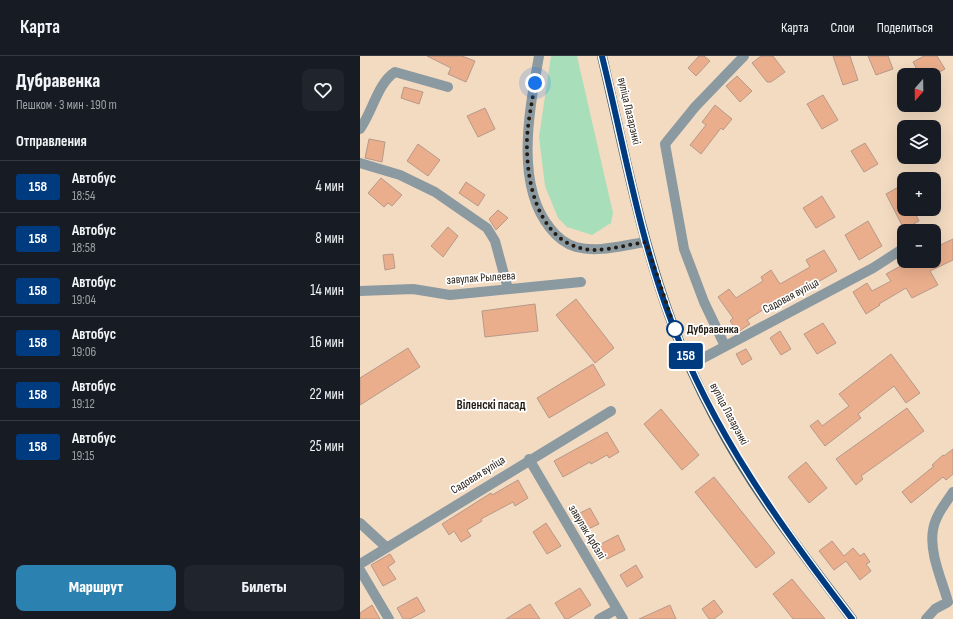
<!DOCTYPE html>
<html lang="ru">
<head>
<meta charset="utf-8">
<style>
	body { margin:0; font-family:"Sofia Sans Condensed",sans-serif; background:#20242c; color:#f1f3f6; height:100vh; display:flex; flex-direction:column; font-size:15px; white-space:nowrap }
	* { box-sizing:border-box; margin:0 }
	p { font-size:13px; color:#9ea1a6 }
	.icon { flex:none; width:22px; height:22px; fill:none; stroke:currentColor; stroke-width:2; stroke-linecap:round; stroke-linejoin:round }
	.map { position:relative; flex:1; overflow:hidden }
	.side { display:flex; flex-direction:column; background:#171b24; width:360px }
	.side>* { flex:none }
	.badge { padding:0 8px; border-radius:3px; font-size:14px; line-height:26px }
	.needle { width:26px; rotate:200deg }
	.controls { position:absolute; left:537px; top:12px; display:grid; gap:8px }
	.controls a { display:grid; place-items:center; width:44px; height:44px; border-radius:8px; background:#171b24; box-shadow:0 4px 16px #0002; font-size:20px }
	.you { position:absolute; width:20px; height:20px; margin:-10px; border:3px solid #fff; border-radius:50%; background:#1a73e8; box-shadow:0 0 0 6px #1a73e833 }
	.map>.badge { position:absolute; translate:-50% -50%; box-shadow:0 0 0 2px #fff }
	h2 { padding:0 16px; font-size:15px; line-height:36px }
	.round { display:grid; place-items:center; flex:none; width:42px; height:42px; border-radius:8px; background:#20242c }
	.headline { display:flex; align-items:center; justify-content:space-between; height:68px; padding:0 16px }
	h1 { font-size:19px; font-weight:800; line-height:30px }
	.action { display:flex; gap:8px; margin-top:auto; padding:8px 16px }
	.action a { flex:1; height:46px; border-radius:8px; background:#2b82b1; color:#fff; font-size:16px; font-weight:800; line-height:46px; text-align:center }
	.action a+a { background:#20242c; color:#f1f3f6 }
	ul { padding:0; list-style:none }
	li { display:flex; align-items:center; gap:12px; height:52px; padding:0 16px; border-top:1px solid #363941 }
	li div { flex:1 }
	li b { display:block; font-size:15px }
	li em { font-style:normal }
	li .badge { min-width:44px; font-weight:700; text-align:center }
	header { display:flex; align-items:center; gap:24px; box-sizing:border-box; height:56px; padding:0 20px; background:#171b24; border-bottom:1px solid #363941 }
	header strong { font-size:19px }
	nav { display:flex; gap:22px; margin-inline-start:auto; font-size:14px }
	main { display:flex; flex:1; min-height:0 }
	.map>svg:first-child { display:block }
</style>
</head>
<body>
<header>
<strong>Карта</strong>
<nav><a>Карта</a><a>Слои</a><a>Поделиться</a></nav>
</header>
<main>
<section class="side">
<div class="headline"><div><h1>Дубравенка</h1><p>Пешком · 3 мин · 190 m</p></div><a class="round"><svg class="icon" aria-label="heart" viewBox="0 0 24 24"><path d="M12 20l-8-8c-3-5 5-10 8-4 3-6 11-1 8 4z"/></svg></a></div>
<h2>Отправления</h2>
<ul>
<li><span class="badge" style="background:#003b80;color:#fff">158</span><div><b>Автобус</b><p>18:54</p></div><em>4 мин</em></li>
<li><span class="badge" style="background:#003b80;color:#fff">158</span><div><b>Автобус</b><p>18:58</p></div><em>8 мин</em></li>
<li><span class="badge" style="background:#003b80;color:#fff">158</span><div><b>Автобус</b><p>19:04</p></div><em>14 мин</em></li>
<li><span class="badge" style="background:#003b80;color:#fff">158</span><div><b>Автобус</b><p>19:06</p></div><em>16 мин</em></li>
<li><span class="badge" style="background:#003b80;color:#fff">158</span><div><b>Автобус</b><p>19:12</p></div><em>22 мин</em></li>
<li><span class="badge" style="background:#003b80;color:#fff">158</span><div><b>Автобус</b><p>19:15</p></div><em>25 мин</em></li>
</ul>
<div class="action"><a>Маршрут</a><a>Билеты</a></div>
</section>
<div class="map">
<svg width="593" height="563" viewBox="0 0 593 563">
	<rect width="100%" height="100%" fill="#f3dbc2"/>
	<path fill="#a9deba" d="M191,0H217L253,157L251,167L232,179L207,171L198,162L185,130L179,81Z"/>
	<path fill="#eaae8c" stroke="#b79989" d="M67,0H102L115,5L106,26L88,18L91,12Z
		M339,0H344L350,5L336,20L328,12Z
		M401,0H413L425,16L411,26H407L392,7Z
		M473,0H490L498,24L483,29Z
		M508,0H528L533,13L516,19Z
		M564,0H577L585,13L574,19H560L553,6Z
		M377,20L392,35L380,46L366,30Z
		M44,31L63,36L59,48L41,42Z
		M463,39L478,64L462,73L447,48Z
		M355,49L372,63L363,74L361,72L341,98L330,89L346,69L342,66Z
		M125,52L135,73L118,81L107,60Z
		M9,83L25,86L22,106L5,102Z
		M505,87L518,108L504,116L491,95Z
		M58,88L80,104L68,120L47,105Z
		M21,122L42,139L32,150L28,147L24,151L8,137Z
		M106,126L125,139L118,150L99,137Z
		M544,128V153H553L559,165L544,173L526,138Z
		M462,140L475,161L456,172L443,152Z
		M138,154L148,162L136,174L129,163Z
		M508,165L522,190L499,204L485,179Z
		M88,171L98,180L83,201L71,190Z
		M593,183V204L570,215L578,229L552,242L546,232L519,248L520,249L506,258L493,236L507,227L512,235L531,225L526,218L550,205H574V192Z
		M464,194L477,215L439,237L437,232L387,264L390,268L378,276L370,265L373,262L358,241L369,233L376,242L403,225L401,221L411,214L420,228L450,211L446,204Z
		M33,198L35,212L25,214L23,199Z
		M216,243L254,292L235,307L196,259Z
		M175,248L178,275L125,281L122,255Z
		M463,267L476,287L457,298L444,278Z
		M420,275L431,293L421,299L410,282Z
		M48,292L60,311L0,349V322Z
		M386,293L392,303L382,309L376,298Z
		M531,298L560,337L546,347L534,330L498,358L501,362L465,390L450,370L458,364L462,370L489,350L479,338Z
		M233,308L245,329L189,362L177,342Z
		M547,352L564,375L501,420L503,423L496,429L476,403Z
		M301,353L339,399L322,414L284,368Z
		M247,376L259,396L249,402L247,399L231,408L230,406L203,421L194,405Z
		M593,393V418L586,424L583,421L551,447L542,436L574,410L572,409L583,399L584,400Z
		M446,406L467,432L449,447L428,421Z
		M354,421L415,497L396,512L335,436Z
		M158,424L168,442L155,450L153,446L121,463L122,465L107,474L111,480L101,486L94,475L89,479L82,468L131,437L132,439Z
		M230,452L239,468L226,474L218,458Z
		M186,467L201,490L187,498L173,476Z
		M258,479L265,494L247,503L239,489Z
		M472,485L484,500L493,492L500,500L504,497L510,506L506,508L511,515L500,524L486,505L474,514L459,495Z
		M30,498L35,506L28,511L36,523L23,530L11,509Z
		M276,509L283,521L267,531L260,519Z
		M432,523L465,563H433L426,554L413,538Z
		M220,532L231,549L208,563H205L195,547Z
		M57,541L65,555L50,563H43L37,552Z
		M354,544L363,556L354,563H349L342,553Z
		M170,548L180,563H146Z
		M12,549L20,563H0V557Z
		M310,549L316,563H279Z"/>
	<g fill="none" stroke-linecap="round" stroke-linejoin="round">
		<path stroke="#8b99a0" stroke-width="10" d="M0,73C13,55 17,28 35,16L88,31
			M0,107L40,119L75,136L127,172L135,185L148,233
			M0,235L53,233L90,239L221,226
			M365,290L344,246L324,193L305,88L335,51L384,0
			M330,309L513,212L544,192
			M169,403L263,563
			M0,467L26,491
			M0,508L251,355
			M0,514L29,563
			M239,563L257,553
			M566,563L575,553L588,546C582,524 569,497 573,474C575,460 585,448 593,436"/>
		<path stroke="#8b99a0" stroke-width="10" d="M179,0C170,51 154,128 190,172C196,180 206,188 216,191C239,197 263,189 286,186"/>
		<path stroke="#455f6b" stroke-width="10" d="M242,0C263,89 280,181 312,267C336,331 372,398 412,455C437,491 465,527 492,563"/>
	</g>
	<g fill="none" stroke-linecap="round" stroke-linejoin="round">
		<g stroke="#fff" stroke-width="9">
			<path id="line" d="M242,0C264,89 279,181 312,267C353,376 421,471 492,563"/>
		</g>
		<use href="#line" stroke="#003b80" stroke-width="6"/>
		<path stroke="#251d13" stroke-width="4" stroke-dasharray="0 7.2" d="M175,27C172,48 166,72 167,94C168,137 183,192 234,194C249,194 271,188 286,186L315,273"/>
	</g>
	<circle fill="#fff" stroke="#003b80" stroke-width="2" cx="315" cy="273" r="8"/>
	<g text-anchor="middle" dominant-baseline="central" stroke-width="3.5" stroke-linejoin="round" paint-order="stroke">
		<g font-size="12" fill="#251d13" stroke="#fff">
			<text transform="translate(269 55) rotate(77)">вуліца Лазарэнкі</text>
			<text transform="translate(121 222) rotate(-4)">завулак Рылеева</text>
			<text transform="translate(431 240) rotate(-28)">Садовая вуліца</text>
			<text transform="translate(369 358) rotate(62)">вуліца Лазарэнкі</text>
			<text transform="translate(118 419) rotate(-32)">Садовая вуліца</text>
			<text transform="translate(227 476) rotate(59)">завулак Арбэлі</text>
		</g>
		<g font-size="12" font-weight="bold" fill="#251d13" stroke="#fff" text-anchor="start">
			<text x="327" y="273">Дубравенка</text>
		</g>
		<g font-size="13" font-weight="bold" fill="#251d13" stroke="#fff">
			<text x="131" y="349">Віленскі пасад</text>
		</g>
	</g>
</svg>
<div class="controls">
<a><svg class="needle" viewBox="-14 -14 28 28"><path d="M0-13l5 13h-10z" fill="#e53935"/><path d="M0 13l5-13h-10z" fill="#9ea1a6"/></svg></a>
<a><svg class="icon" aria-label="layers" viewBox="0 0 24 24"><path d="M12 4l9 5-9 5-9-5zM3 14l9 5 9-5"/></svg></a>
<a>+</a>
<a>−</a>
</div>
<div class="you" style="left:175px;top:27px"></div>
<b class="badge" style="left:326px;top:300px;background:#003b80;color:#fff">158</b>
</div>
</main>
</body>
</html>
